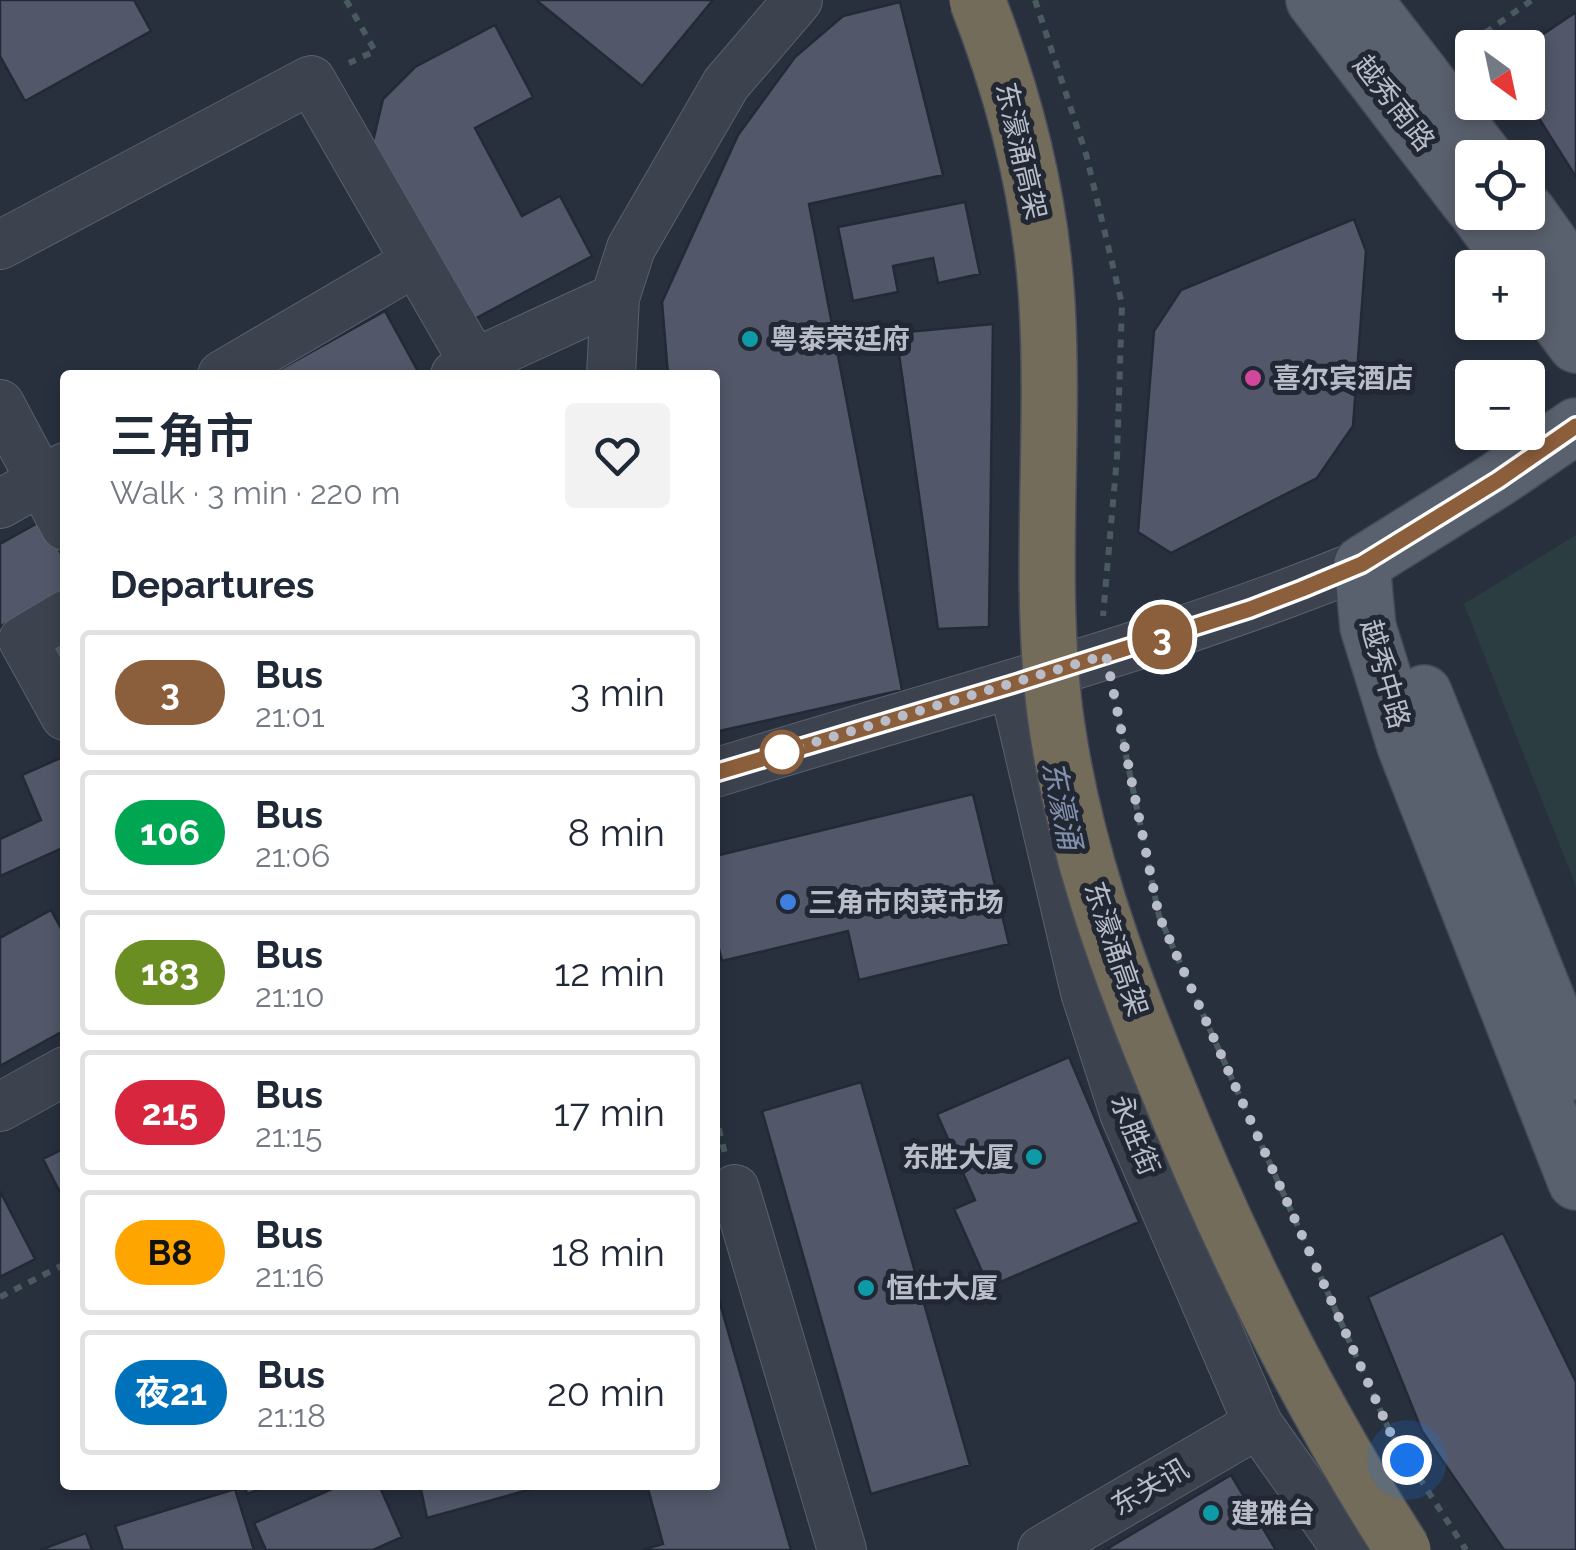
<!DOCTYPE html>
<html lang="en">
<head>
<meta charset="utf-8">
<style>
	body { margin:0; font-family:Raleway,"Noto Sans SC",sans-serif; background:#f2f2f3; color:#1f2937; height:100vh; display:flex; flex-direction:column; font-size:38px; white-space:nowrap }
	* { box-sizing:border-box; margin:0 }
	p { font-size:32px; color:#747a83 }
	.icon { flex:none; width:55px; height:55px; fill:none; stroke:currentColor; stroke-width:2; stroke-linecap:round; stroke-linejoin:round }
	.map { position:relative; flex:1; overflow:hidden }
	.drawer { position:absolute; left:60px; top:370px; width:660px; height:1120px; display:flex; flex-direction:column; background:#fff; border-radius:10px; box-shadow:0 5px 15px #0003 }
	.drawer>* { flex:none }
	.badge { padding:0 20px; border-radius:32px; font-size:35px; line-height:65px }
	.needle { width:65px; rotate:147deg }
	.controls { position:absolute; left:1455px; top:30px; display:grid; gap:20px }
	.controls a { display:grid; place-items:center; width:90px; height:90px; border-radius:10px; background:#fff; box-shadow:0 5px 15px #0003; font-size:50px }
	.you { position:absolute; width:50px; height:50px; margin:-25px; border:8px solid #fff; border-radius:50%; background:#1a73e8; box-shadow:0 0 0 15px #1a73e833 }
	.map>.badge { position:absolute; translate:-50% -50%; box-shadow:0 0 0 5px #fff }
	h2 { padding:0 50px; font-size:38px; line-height:90px }
	.round { display:grid; place-items:center; flex:none; width:105px; height:105px; border-radius:10px; background:#f2f2f3 }
	.head { display:flex; align-items:center; justify-content:space-between; height:170px; padding:0 50px }
	h1 { font-size:48px; font-weight:600; line-height:75px }
	ul { padding:0; list-style:none }
	li { display:flex; align-items:center; gap:30px; height:125px; margin:0 20px 15px; padding:0 30px; border:5px solid #e0e1e3; border-radius:10px }
	li div { flex:1 }
	li b { display:block; font-size:38px }
	li em { font-style:normal }
	li .badge { min-width:110px; font-weight:700; text-align:center }
	.map>svg:first-child { display:block }
</style>
</head>
<body>
<div class="map">
<svg width="1576" height="1550" viewBox="0 0 1576 1550">
	<rect width="100%" height="100%" fill="#28303e"/>
	<path fill="#2b3d40" d="M1576,535V886L1464,604Z"/>
	<path fill="#525869" stroke="#232935" stroke-width="2.5" d="M0,0H134L151,31L25,101L0,56Z
		M536,0H713L642,86Z
		M900,2L943,175L809,204L902,690L715,732V375H668L662,302L738,135L795,57L843,16Z
		M1576,12V177L1528,101V74L1536,39Z
		M495,25L533,97L475,128L522,216L560,196L592,256L469,322L373,141L383,99L415,67Z
		M965,202L980,274L938,283L933,258L893,266L898,292L853,301L838,227Z
		M1354,219L1366,251L1353,426L1317,478L1171,553L1138,532L1154,331L1181,290Z
		M385,311L420,375H270Z
		M993,324L989,627L938,629L896,333Z
		M43,520L65,561V591L0,627V544Z
		M65,640V677L49,648Z
		M65,756V847L0,876V839L41,820L22,775Z
		M973,794L1009,944L859,980L848,931L722,961L715,933V856Z
		M51,910L65,936V1030L0,1066V938Z
		M1069,1057L1139,1222L989,1287L954,1209L975,1200L937,1114Z
		M861,1082L970,1465L871,1494L762,1111Z
		M65,1148V1202L43,1159Z
		M0,1191L35,1259L0,1277Z
		M1503,1233L1576,1382V1550H1504L1422,1431L1368,1297Z
		M715,1293H717L791,1550H642L663,1544L647,1485H715Z
		M1231,1475L1276,1550H1105Z
		M244,1485H270L247,1494Z
		M341,1485H379L402,1537L373,1550H266L254,1523Z
		M420,1485H546L427,1518Z
		M235,1489L254,1550H123L115,1526Z
		M86,1533L92,1550H40Z"/>
	<g fill="none" stroke-linecap="round" stroke-linejoin="round">
		<g stroke="#5a606c" stroke-width="50">
			<path id="minor" d="M0,245L311,80L474,363
				M222,375L415,262
				M455,375L474,363L615,298
				M611,375L615,298L631,248L726,84L798,0
				M0,404L65,526
				M0,504L65,467
				M65,615L23,640L65,716
				M1013,684L1085,992L1124,1113L1258,1424L1347,1550
				M715,773C931,705 1152,650 1362,564
				M0,1107L65,1071
				M735,1189L842,1550
				M1042,1550L1258,1424"/>
		</g>
		<g stroke="#454b57" stroke-width="58">
			<path id="major" d="M1314,0L1472,206
				M1364,0L1486,158
				M1477,212L1518,268
				M1528,212L1576,279
				M1528,280L1576,345
				M1362,564L1368,627L1405,746L1576,1182
				M1362,564L1498,479L1576,426
				M1424,693L1576,1072"/>
		</g>
		<path stroke="#4a5a5e" stroke-width="6" stroke-dasharray="8 8" stroke-linecap="butt" d="M346,0L375,51L349,63
			M1035,0L1086,154L1122,304L1117,457L1103,616
			M1459,51L1532,0
			M1113,692L1159,916L1391,1434L1466,1550
			M715,1113L725,1154
			M0,1297L65,1264"/>
		<use href="#minor" stroke="#3c424e" stroke-width="48"/>
		<use href="#major" stroke="#5a616e" stroke-width="55"/>
		<g stroke="#474d59" stroke-width="58" stroke-linecap="butt">
			<path id="highway-bridge" d="M977,0C1015,97 1041,198 1047,303C1055,439 1038,577 1055,713C1072,841 1116,963 1165,1082C1231,1246 1307,1401 1403,1550"/>
		</g>
		<use href="#highway-bridge" stroke="#736c5a" stroke-width="55"/>
	</g>
	<g fill="none" stroke-linecap="round" stroke-linejoin="round">
		<g stroke="#fff" stroke-width="22">
			<path id="line" d="M715,773L1013,684L1250,609L1302,589L1362,564L1498,480L1576,426"/>
		</g>
		<use href="#line" stroke="#8b5e3c" stroke-width="15"/>
		<path stroke="#b8bdc9" stroke-width="10" stroke-dasharray="0 18" d="M782,752L1106,655L1159,916L1391,1434L1407,1460"/>
	</g>
	<g fill="#0f9aa8" stroke="#212733" stroke-width="4">
		<circle cx="750" cy="339" r="10"/>
		<circle cx="1034" cy="1157" r="10"/>
		<circle cx="866" cy="1288" r="10"/>
		<circle cx="1211" cy="1513" r="10"/>
	</g>
	<circle fill="#d1479c" stroke="#212733" stroke-width="4" cx="1253" cy="378" r="10"/>
	<circle fill="#fff" stroke="#8b5e3c" stroke-width="5" cx="782" cy="752" r="20"/>
	<circle fill="#3f7fe0" stroke="#212733" stroke-width="4" cx="788" cy="902" r="10"/>
	<g text-anchor="middle" dominant-baseline="central" stroke-width="10" stroke-linejoin="round" paint-order="stroke">
		<g font-size="28" fill="#b8bdc9" stroke="#212733">
			<text transform="translate(1394 103) rotate(52)">越秀南路</text>
			<text transform="translate(1021 151) rotate(77)">东濠涌高架</text>
			<text transform="translate(1385 674) rotate(74)">越秀中路</text>
			<text transform="translate(1116 949) rotate(71)">东濠涌高架</text>
			<text transform="translate(1135 1135) rotate(68)">永胜街</text>
			<text transform="translate(1150 1487) rotate(-30)">东关讯</text>
		</g>
		<g font-size="28" font-weight="bold" fill="#b8bdc9" stroke="#212733" text-anchor="start">
			<text x="770" y="339">粤泰荣廷府</text>
			<text x="1273" y="378">喜尔宾酒店</text>
			<text x="808" y="902">三角市肉菜市场</text>
			<text x="1014" y="1157" text-anchor="end">东胜大厦</text>
			<text x="886" y="1288">恒仕大厦</text>
			<text x="1231" y="1513">建雅台</text>
		</g>
		<g font-size="30" font-style="italic" fill="#8391ad" stroke="#212733">
			<text transform="translate(1062 805) rotate(78)">东濠涌</text>
		</g>
	</g>
</svg>
<div class="controls">
<a><svg class="needle" viewBox="-14 -14 28 28"><path d="M0-13l5 13h-10z" fill="#e53935"/><path d="M0 13l5-13h-10z" fill="#747a83"/></svg></a>
<a><svg class="icon" aria-label="locate" viewBox="0 0 24 24"><circle cx="12" cy="12" r="6"/><path d="M12 2v4M12 18v4M2 12h4M18 12h4"/></svg></a>
<a>+</a>
<a>−</a>
</div>
<div class="you" style="left:1407px;top:1460px"></div>
<b class="badge" style="left:1162px;top:637px;background:#8b5e3c;color:#fff">3</b>
<section class="drawer">
<div class="head"><div><h1>三角市</h1><p>Walk · 3 min · 220 m</p></div><a class="round"><svg class="icon" aria-label="heart" viewBox="0 0 24 24"><path d="M12 20l-8-8c-3-5 5-10 8-4 3-6 11-1 8 4z"/></svg></a></div>
<h2>Departures</h2>
<ul>
<li><span class="badge" style="background:#8b5e3c;color:#fff">3</span><div><b>Bus</b><p>21:01</p></div><em>3 min</em></li>
<li><span class="badge" style="background:#00a651;color:#fff">106</span><div><b>Bus</b><p>21:06</p></div><em>8 min</em></li>
<li><span class="badge" style="background:#6b8e23;color:#fff">183</span><div><b>Bus</b><p>21:10</p></div><em>12 min</em></li>
<li><span class="badge" style="background:#d7263d;color:#fff">215</span><div><b>Bus</b><p>21:15</p></div><em>17 min</em></li>
<li><span class="badge" style="background:#ffa500;color:#111">B8</span><div><b>Bus</b><p>21:16</p></div><em>18 min</em></li>
<li><span class="badge" style="background:#0072bc;color:#fff">夜21</span><div><b>Bus</b><p>21:18</p></div><em>20 min</em></li>
</ul>
</section>
</div>
</body>
</html>
